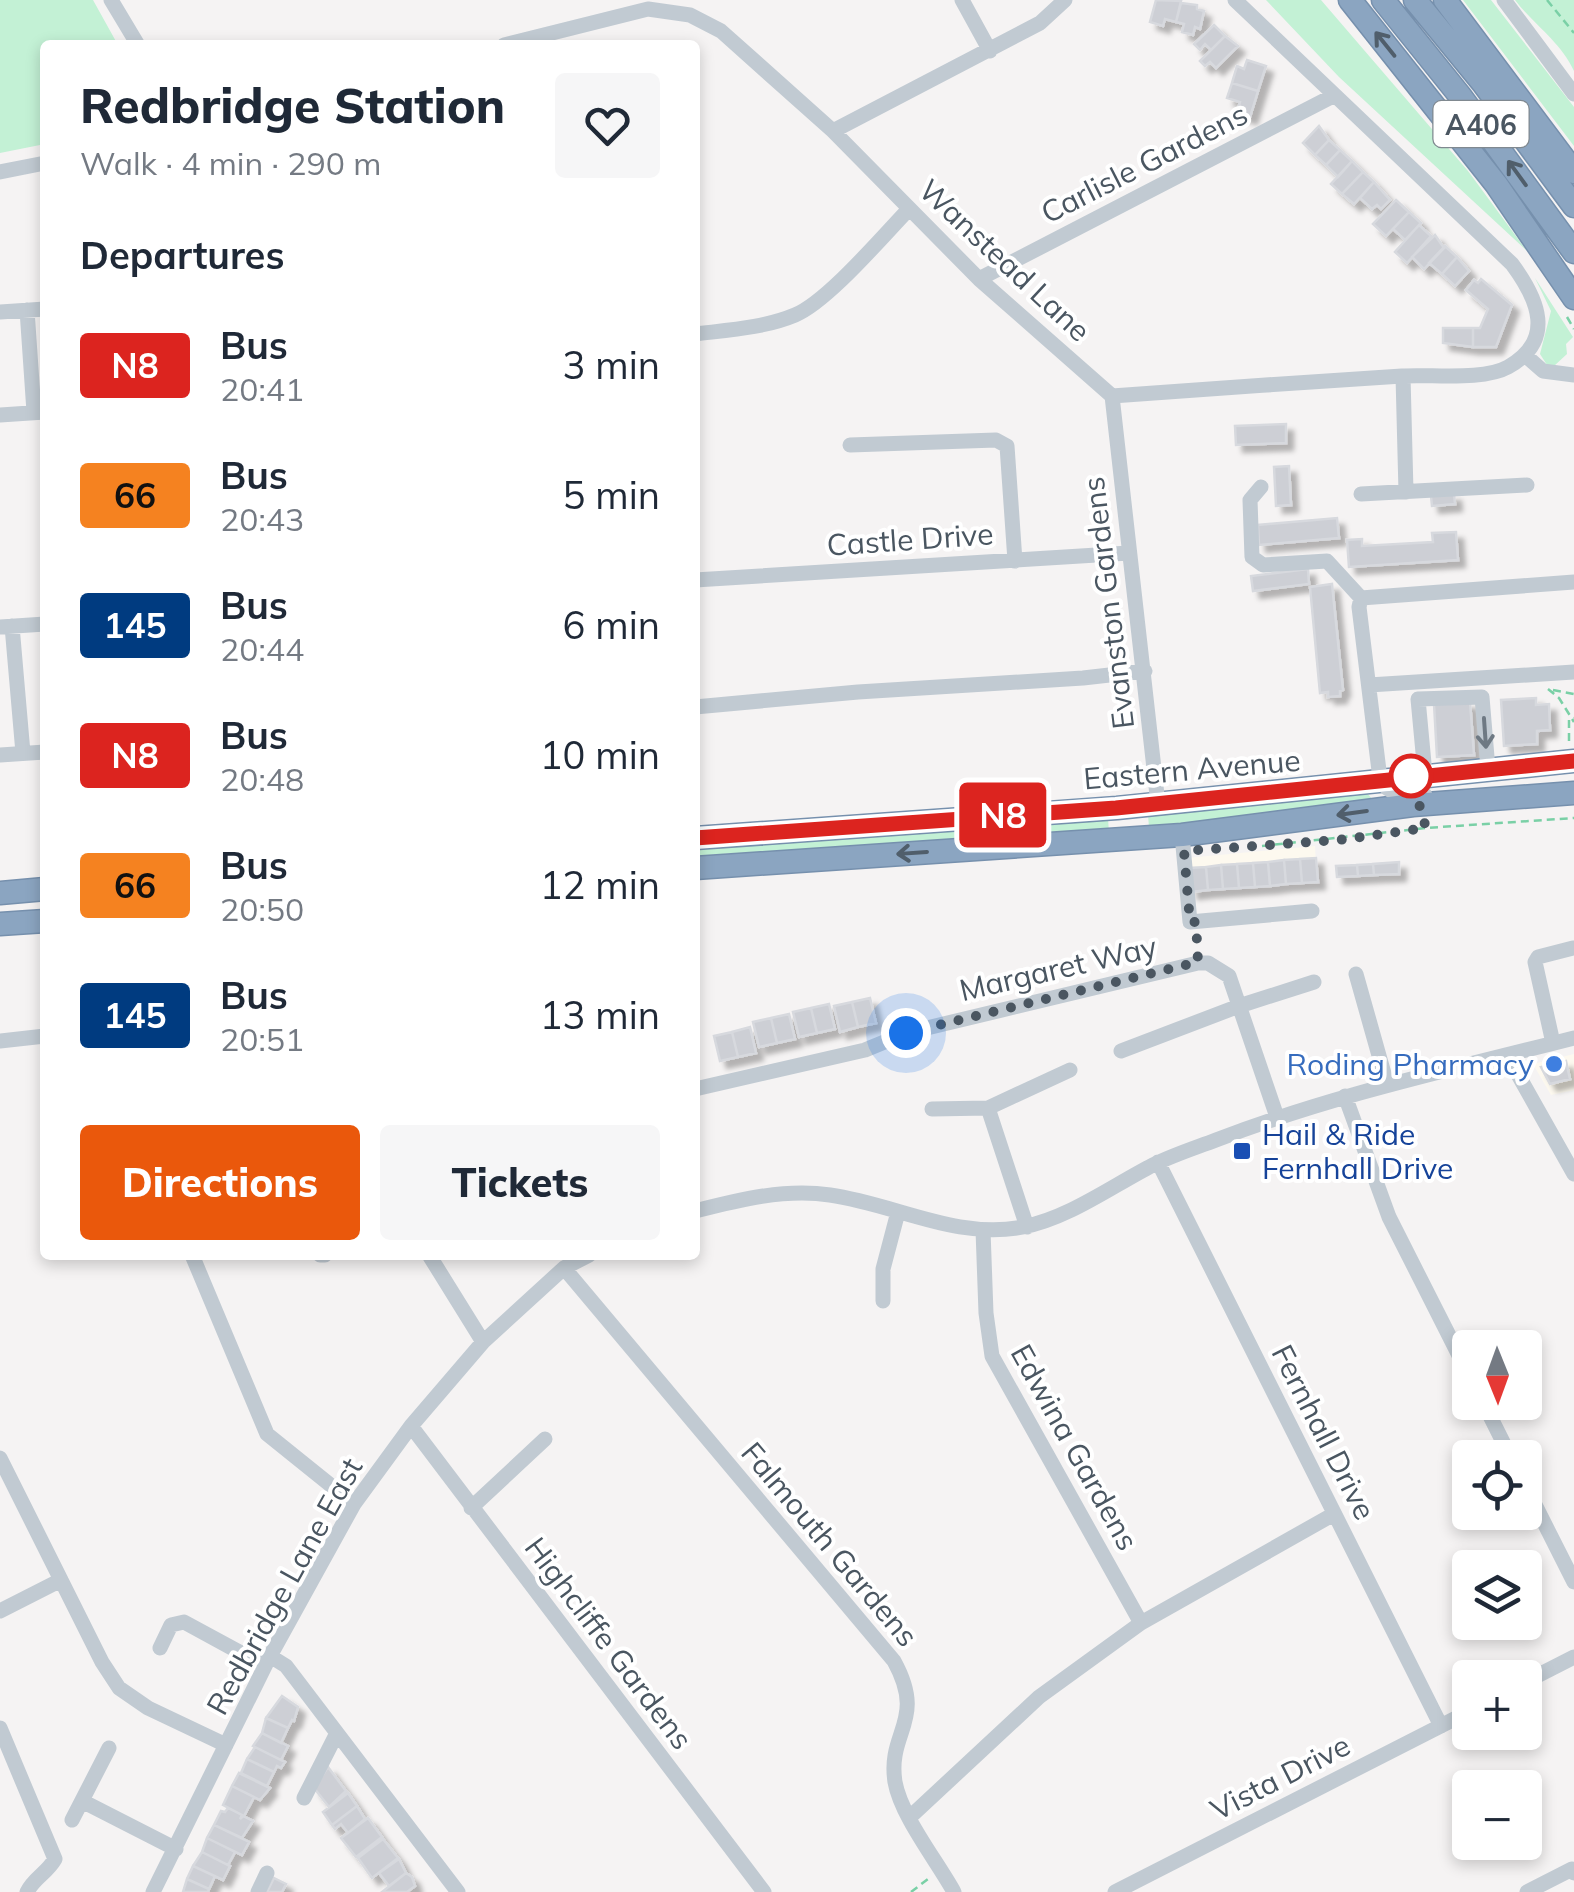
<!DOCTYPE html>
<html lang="en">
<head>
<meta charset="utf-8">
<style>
	body { margin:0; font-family:Mulish,sans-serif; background:#f6f6f7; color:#1f2937; height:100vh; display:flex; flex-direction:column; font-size:38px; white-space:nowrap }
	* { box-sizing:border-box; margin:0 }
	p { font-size:32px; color:#747a83 }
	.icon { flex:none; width:55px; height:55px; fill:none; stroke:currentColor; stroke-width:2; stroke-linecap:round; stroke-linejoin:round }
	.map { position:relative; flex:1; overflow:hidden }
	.sheet { position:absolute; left:40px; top:40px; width:660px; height:1220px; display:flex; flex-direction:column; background:#fff; border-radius:10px; box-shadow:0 5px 15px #0003 }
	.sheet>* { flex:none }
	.badge { padding:0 20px; border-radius:8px; font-size:35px; line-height:65px }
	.needle { width:65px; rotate:179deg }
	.buttons { position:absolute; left:1452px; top:1330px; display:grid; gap:20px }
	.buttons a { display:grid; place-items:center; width:90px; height:90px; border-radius:10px; background:#fff; box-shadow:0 5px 15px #0003; font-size:50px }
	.you { position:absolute; width:50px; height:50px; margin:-25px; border:8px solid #fff; border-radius:50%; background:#1a73e8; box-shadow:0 0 0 15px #1a73e833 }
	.map>.badge { position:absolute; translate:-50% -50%; box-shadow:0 0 0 5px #fff }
	h2 { padding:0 40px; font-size:38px; line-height:90px }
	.round { display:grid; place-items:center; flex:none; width:105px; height:105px; border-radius:10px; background:#f6f6f7 }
	.summary { display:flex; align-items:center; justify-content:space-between; height:170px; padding:0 40px }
	h1 { font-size:48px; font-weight:800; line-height:75px }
	.primary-button { display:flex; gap:20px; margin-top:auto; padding:20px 40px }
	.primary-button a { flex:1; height:115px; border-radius:10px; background:#ea580c; color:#fff; font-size:40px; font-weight:800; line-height:115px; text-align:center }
	.primary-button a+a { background:#f6f6f7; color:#1f2937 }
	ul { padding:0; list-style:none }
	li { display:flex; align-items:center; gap:30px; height:130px; padding:0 40px }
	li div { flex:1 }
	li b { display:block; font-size:38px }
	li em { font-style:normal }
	li .badge { min-width:110px; font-weight:700; text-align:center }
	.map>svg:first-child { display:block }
</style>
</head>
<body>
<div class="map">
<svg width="1574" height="1892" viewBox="0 0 1574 1892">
	<defs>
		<filter id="shadow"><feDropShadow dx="7" dy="7" stdDeviation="2.5" flood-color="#0004"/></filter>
	</defs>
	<rect width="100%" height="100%" fill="#f5f3f3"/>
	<path fill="#fdf9ef" d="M1315,846L1317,882L1190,892L1187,858Z
		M1574,1054V1090L1551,1095L1533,1064Z"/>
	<path fill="#c3f1d5" d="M0,0H93L118,45H45V144L0,153Z
		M1266,0H1321L1468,171L1527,251L1339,77Z
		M1463,0H1491L1574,107V146Z
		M1515,0H1574V71C1560,41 1534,25 1515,0Z
		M1535,278L1573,337L1566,344L1567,354L1554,366L1547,365L1540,354L1551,311Z
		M1366,792L1373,800L1149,828L1148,814L1255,806Z
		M1108,818L1109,833L749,860L736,853L695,856V850Z"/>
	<path fill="#cdcfd5" stroke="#d7d9de" stroke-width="2.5" filter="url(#shadow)" d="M1156,0L1181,1L1176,22L1165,19L1163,26L1150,22Z
		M1181,3L1197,5V9L1204,11L1200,29L1195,27L1193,35L1182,32L1184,24L1176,22Z
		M1214,25L1225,36L1211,50L1205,44L1200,50L1194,44Z
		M1225,36L1238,46L1216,68L1210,62L1205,66L1200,61Z
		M1247,60L1266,66L1258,91L1232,83L1237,66L1244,69Z
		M1232,83L1258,91L1250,117L1237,113L1240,102L1227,98Z
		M1319,126L1329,140L1315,155L1303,143Z
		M1329,140L1340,150L1326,165L1315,155Z
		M1340,150L1352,161L1338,177L1326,165Z
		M1352,161L1363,172L1342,194L1331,184Z
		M1363,172L1374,182L1354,204L1342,194Z
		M1374,182L1390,200L1381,209L1377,205L1372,209L1360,198Z
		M1396,200L1409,212L1386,236L1373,224Z
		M1409,212L1421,223L1405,240L1393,229Z
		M1419,225L1431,236L1407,263L1395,252Z
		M1435,235L1444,248L1424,269L1412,257Z
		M1445,246L1457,257L1442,274L1429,263Z
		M1457,257L1469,271L1455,286L1442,274Z
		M1481,279L1512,305L1496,347H1473V328H1480L1488,309L1466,290L1474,280L1478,283Z
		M1443,328H1473V347L1443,343Z
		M1286,424V443L1236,445L1235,426Z
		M1289,466L1291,505L1276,506L1274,467Z
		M1454,494L1455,504L1432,506L1431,496Z
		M1337,518L1339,538L1259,545L1258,525Z
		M1456,532L1458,560L1349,567L1347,540L1362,539V546L1433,542L1432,533Z
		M1308,569L1309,584L1253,591L1251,576Z
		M1332,584L1343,690L1340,691V696L1328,697V692L1320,693L1310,587Z
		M1536,698V705L1549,704L1550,730L1537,731V744L1504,746L1501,700Z
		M1470,702L1474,755L1437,757L1434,704Z
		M1316,858L1318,882L1302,883L1300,859Z
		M1300,859L1302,883L1286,884L1284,860Z
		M1284,860L1286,884L1270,886L1268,862Z
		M1268,862L1270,886L1255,887L1253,863Z
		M1399,862V874L1374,875L1373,864Z
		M1253,863L1255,887L1239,888L1237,864Z
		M1237,864L1239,888L1223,889L1221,865Z
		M1373,864L1374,875L1358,876L1357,865Z
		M1221,865L1223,889L1208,890L1206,867Z
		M1357,865L1358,876L1337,877L1336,866Z
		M1206,867L1208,890L1191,892L1189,868Z
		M870,998L876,1023L858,1027L852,1002Z
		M852,1002L858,1027L840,1032L834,1006Z
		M829,1004L835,1029L817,1033L811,1008Z
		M811,1008L817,1033L799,1037L793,1012Z
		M789,1014L795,1039L777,1043L771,1018Z
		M771,1018L777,1043L759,1047L753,1022Z
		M750,1027L756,1053L738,1057L732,1032Z
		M732,1032L738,1057L720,1061L714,1036Z
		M1566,1061L1570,1079L1550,1084L1541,1067Z
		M282,1696L298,1707L294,1721L292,1720L288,1728L266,1718Z
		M266,1718L288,1728L281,1743L262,1733Z
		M262,1733L288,1746L281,1760L253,1746Z
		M255,1747L285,1762L281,1768L277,1766L274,1772L247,1759Z
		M247,1759L274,1772L267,1786L241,1773Z
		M328,1767L346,1791L329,1807L314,1788Z
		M239,1773L270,1788L260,1800L232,1786Z
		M232,1786L254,1797L244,1816L223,1805Z
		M348,1793L357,1806L332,1825L323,1812Z
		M357,1806L365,1819L348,1833L341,1824L335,1829L332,1825Z
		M228,1808L242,1815L240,1819L243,1816L253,1821L242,1838L214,1825L221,1811L225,1812Z
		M368,1818L382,1837L356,1857L341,1838Z
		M214,1825L249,1842L242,1855L207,1838Z
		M207,1838L235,1852L228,1865L202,1852Z
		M383,1839L398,1858L372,1878L358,1858Z
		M202,1852L230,1866L223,1880L193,1866Z
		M399,1859L406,1873L389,1886L379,1873Z
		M193,1866L215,1876L209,1889L187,1879Z
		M406,1873L412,1877L415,1886L407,1892H382Z
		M274,1878L286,1884L282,1892H267Z
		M187,1879L209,1889L208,1892H183Z"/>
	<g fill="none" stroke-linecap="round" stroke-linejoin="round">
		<g stroke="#7690ad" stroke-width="25">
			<path id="highway" d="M1350,0L1496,184L1574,298
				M1383,0L1461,97L1574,252
				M1415,0L1483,83L1574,206
				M1445,0L1574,172
				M695,838L1117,808L1574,761
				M695,868L1182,835L1413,805L1574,793
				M0,893L45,889
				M0,924L45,921"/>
		</g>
		<path stroke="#7ad0a6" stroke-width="2.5" stroke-dasharray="8 5" stroke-linecap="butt" d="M1547,0L1574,33
			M1567,317L1574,329
			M1548,689L1559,698L1574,722
			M1553,690L1574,694
			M1569,741V720L1574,718
			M1262,846L1426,828L1574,818
			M911,1892L928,1879"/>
		<path stroke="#c1cad2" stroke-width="15" d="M111,0L138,45
			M962,0L990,51
			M1504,0L1574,94
			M504,45L648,9L690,15L721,31L833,131L979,279L1112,396C1209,389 1305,382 1402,376C1431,374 1483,381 1508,367C1556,340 1538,299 1512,264L1235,0
			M833,131L1040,23L1065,0
			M0,172L45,163
			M979,279L1333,96
			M27,310L34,412
			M0,312L45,309
			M695,334C728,330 764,328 795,315C827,302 882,237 909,209
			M1525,355L1543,371L1574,375
			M1403,376L1406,492
			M1112,396L1158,804
			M0,415L45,412
			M850,445L996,440L1007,446L1015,561
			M1261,487L1250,500L1252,557L1263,565L1327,561L1361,598
			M1361,494L1527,485
			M695,580L1129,553
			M12,626L23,753
			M0,627L45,624
			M1369,685L1574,672
			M695,707L858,692L1083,678L1145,671
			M0,755L45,752
			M1425,774L1418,699L1482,697L1488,769
			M1425,795C1406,795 1389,797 1380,779L1359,607L1361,598L1574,582
			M1182,835L1190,922L1312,911
			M1356,974L1387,1084
			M0,1041L45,1036
			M1553,1043L1535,962L1538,957L1573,948
			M1121,1051L1239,1006L1314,982
			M1507,1055L1574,1174
			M695,1089L865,1050L906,1033L1198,963H1208L1229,976L1277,1117
			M1345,1096L1389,1217L1470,1377
			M988,1108L1027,1227
			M932,1109L988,1108L1070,1070
			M1158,1162L1441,1726
			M695,1211C738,1200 785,1188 830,1195C895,1204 956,1240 1023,1227C1069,1218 1112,1186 1153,1165C1173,1155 1195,1148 1216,1140C1333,1095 1453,1069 1574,1038
			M983,1230L986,1313L992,1356L1141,1623
			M192,1255L267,1434L354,1504
			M320,1255H325
			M429,1255L483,1342
			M564,1268L894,1661C927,1721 887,1731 895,1782C901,1816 937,1861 954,1892
			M883,1301V1269L898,1212
			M1483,1402L1511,1458
			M411,1426L764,1892
			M0,1458L102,1662L119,1688L148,1708L226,1745
			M1525,1485L1574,1582
			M471,1508L545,1439
			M0,1611L61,1580
			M160,1648L171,1625L184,1622L265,1666
			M270,1656L286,1666L458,1892
			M1525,1682L1574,1657
			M0,1728L55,1859C47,1873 34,1878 27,1892
			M304,1798L337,1733
			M82,1801L176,1849
			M910,1817L1039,1697L1141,1623L1334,1514
			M72,1820L109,1748
			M153,1892L270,1656L354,1504L411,1426L483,1342L564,1268L589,1255
			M258,1892L267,1873
			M1115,1892L1470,1711
			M1527,1892L1572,1869L1574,1873"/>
		<use href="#highway" stroke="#8ba5c1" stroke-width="22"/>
	</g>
	<defs><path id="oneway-shaft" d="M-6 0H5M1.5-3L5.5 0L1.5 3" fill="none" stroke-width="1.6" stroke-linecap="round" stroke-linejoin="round" transform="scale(2.5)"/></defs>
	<g stroke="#505e6b">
		<use href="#oneway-shaft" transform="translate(1385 44) rotate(-129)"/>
		<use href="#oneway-shaft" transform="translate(1517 173) rotate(-126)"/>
		<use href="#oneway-shaft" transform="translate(1352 813) rotate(172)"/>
		<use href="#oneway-shaft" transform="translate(912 853) rotate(176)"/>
	</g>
	<use stroke="#6e7983" href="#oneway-shaft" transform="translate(1485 733) rotate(86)"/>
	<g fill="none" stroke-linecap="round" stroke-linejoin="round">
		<g stroke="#fff" stroke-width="22">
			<path id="line" d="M695,838L1116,808L1574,761"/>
		</g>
		<use href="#line" stroke="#dc241f" stroke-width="15"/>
		<path stroke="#4a5661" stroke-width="10" stroke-dasharray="0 18" d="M906,1033L1198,962L1196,922H1190L1184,851L1339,840L1426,828L1411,776"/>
	</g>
	<circle fill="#fff" stroke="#dc241f" stroke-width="5" cx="1411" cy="776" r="20"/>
	<circle fill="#3f7fe0" stroke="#fff" stroke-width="4" cx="1554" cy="1064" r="10"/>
	<rect fill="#1a4fb4" stroke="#fff" stroke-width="4" x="1232" y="1141" width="20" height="20" rx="5"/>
	<g text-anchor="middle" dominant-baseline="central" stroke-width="8" stroke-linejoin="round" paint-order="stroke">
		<rect fill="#fff" stroke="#808990" stroke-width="2.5" x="1433.5" y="101" width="95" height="46" rx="8"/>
		<g font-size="28" font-weight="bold" fill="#4a5661">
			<text x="1481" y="124">A406</text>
		</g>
		<g font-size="30" fill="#4a5661" stroke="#fff">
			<text transform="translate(1144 163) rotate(-27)">Carlisle Gardens</text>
			<text transform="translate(1005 260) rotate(43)">Wanstead Lane</text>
			<text transform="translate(910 539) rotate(-4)">Castle Drive</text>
			<text transform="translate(1108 603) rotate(-97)">Evanston Gardens</text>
			<text transform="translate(1192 769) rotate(-5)">Eastern Avenue</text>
			<text transform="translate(1058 968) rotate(-13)">Margaret Way</text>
			<text transform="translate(1324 1432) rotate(63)">Fernhall Drive</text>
			<text transform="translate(1075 1447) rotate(61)">Edwina Gardens</text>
			<text transform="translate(830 1544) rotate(50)">Falmouth Gardens</text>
			<text transform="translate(284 1586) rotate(-61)">Redbridge Lane East</text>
			<text transform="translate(609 1643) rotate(53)">Highcliffe Gardens</text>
			<text transform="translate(1280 1777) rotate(-27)">Vista Drive</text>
		</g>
		<g font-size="30" fill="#366cbe" stroke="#fff" text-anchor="end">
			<text x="1534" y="1064">Roding Pharmacy</text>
		</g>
		<g font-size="30" fill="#164399" stroke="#fff" text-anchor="start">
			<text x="1262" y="1134">Hail &amp; Ride<tspan x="1262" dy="34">Fernhall Drive</tspan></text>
		</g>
	</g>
</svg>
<div class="buttons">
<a><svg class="needle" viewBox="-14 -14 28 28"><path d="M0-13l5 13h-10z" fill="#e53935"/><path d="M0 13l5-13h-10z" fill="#747a83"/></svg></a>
<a><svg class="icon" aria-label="locate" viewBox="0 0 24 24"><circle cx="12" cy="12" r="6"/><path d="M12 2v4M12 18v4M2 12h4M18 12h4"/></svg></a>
<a><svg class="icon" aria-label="layers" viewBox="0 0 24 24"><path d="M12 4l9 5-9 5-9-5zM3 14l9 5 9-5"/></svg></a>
<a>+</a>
<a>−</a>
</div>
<div class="you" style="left:906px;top:1033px"></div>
<b class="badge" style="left:1003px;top:815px;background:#dc241f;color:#fff">N8</b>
<section class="sheet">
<div class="summary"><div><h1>Redbridge Station</h1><p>Walk · 4 min · 290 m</p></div><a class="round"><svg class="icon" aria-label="heart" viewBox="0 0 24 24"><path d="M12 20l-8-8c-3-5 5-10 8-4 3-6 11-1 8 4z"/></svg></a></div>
<h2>Departures</h2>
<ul>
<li><span class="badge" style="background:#dc241f;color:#fff">N8</span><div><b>Bus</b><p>20:41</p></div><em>3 min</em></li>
<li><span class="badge" style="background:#f58220;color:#111">66</span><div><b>Bus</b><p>20:43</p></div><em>5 min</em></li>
<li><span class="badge" style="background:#003b80;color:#fff">145</span><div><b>Bus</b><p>20:44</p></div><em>6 min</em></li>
<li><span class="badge" style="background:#dc241f;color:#fff">N8</span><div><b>Bus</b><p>20:48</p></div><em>10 min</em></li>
<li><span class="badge" style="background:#f58220;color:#111">66</span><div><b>Bus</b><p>20:50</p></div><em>12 min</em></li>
<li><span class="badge" style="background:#003b80;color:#fff">145</span><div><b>Bus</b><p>20:51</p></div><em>13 min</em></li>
</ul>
<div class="primary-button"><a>Directions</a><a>Tickets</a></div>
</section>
</div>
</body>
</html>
